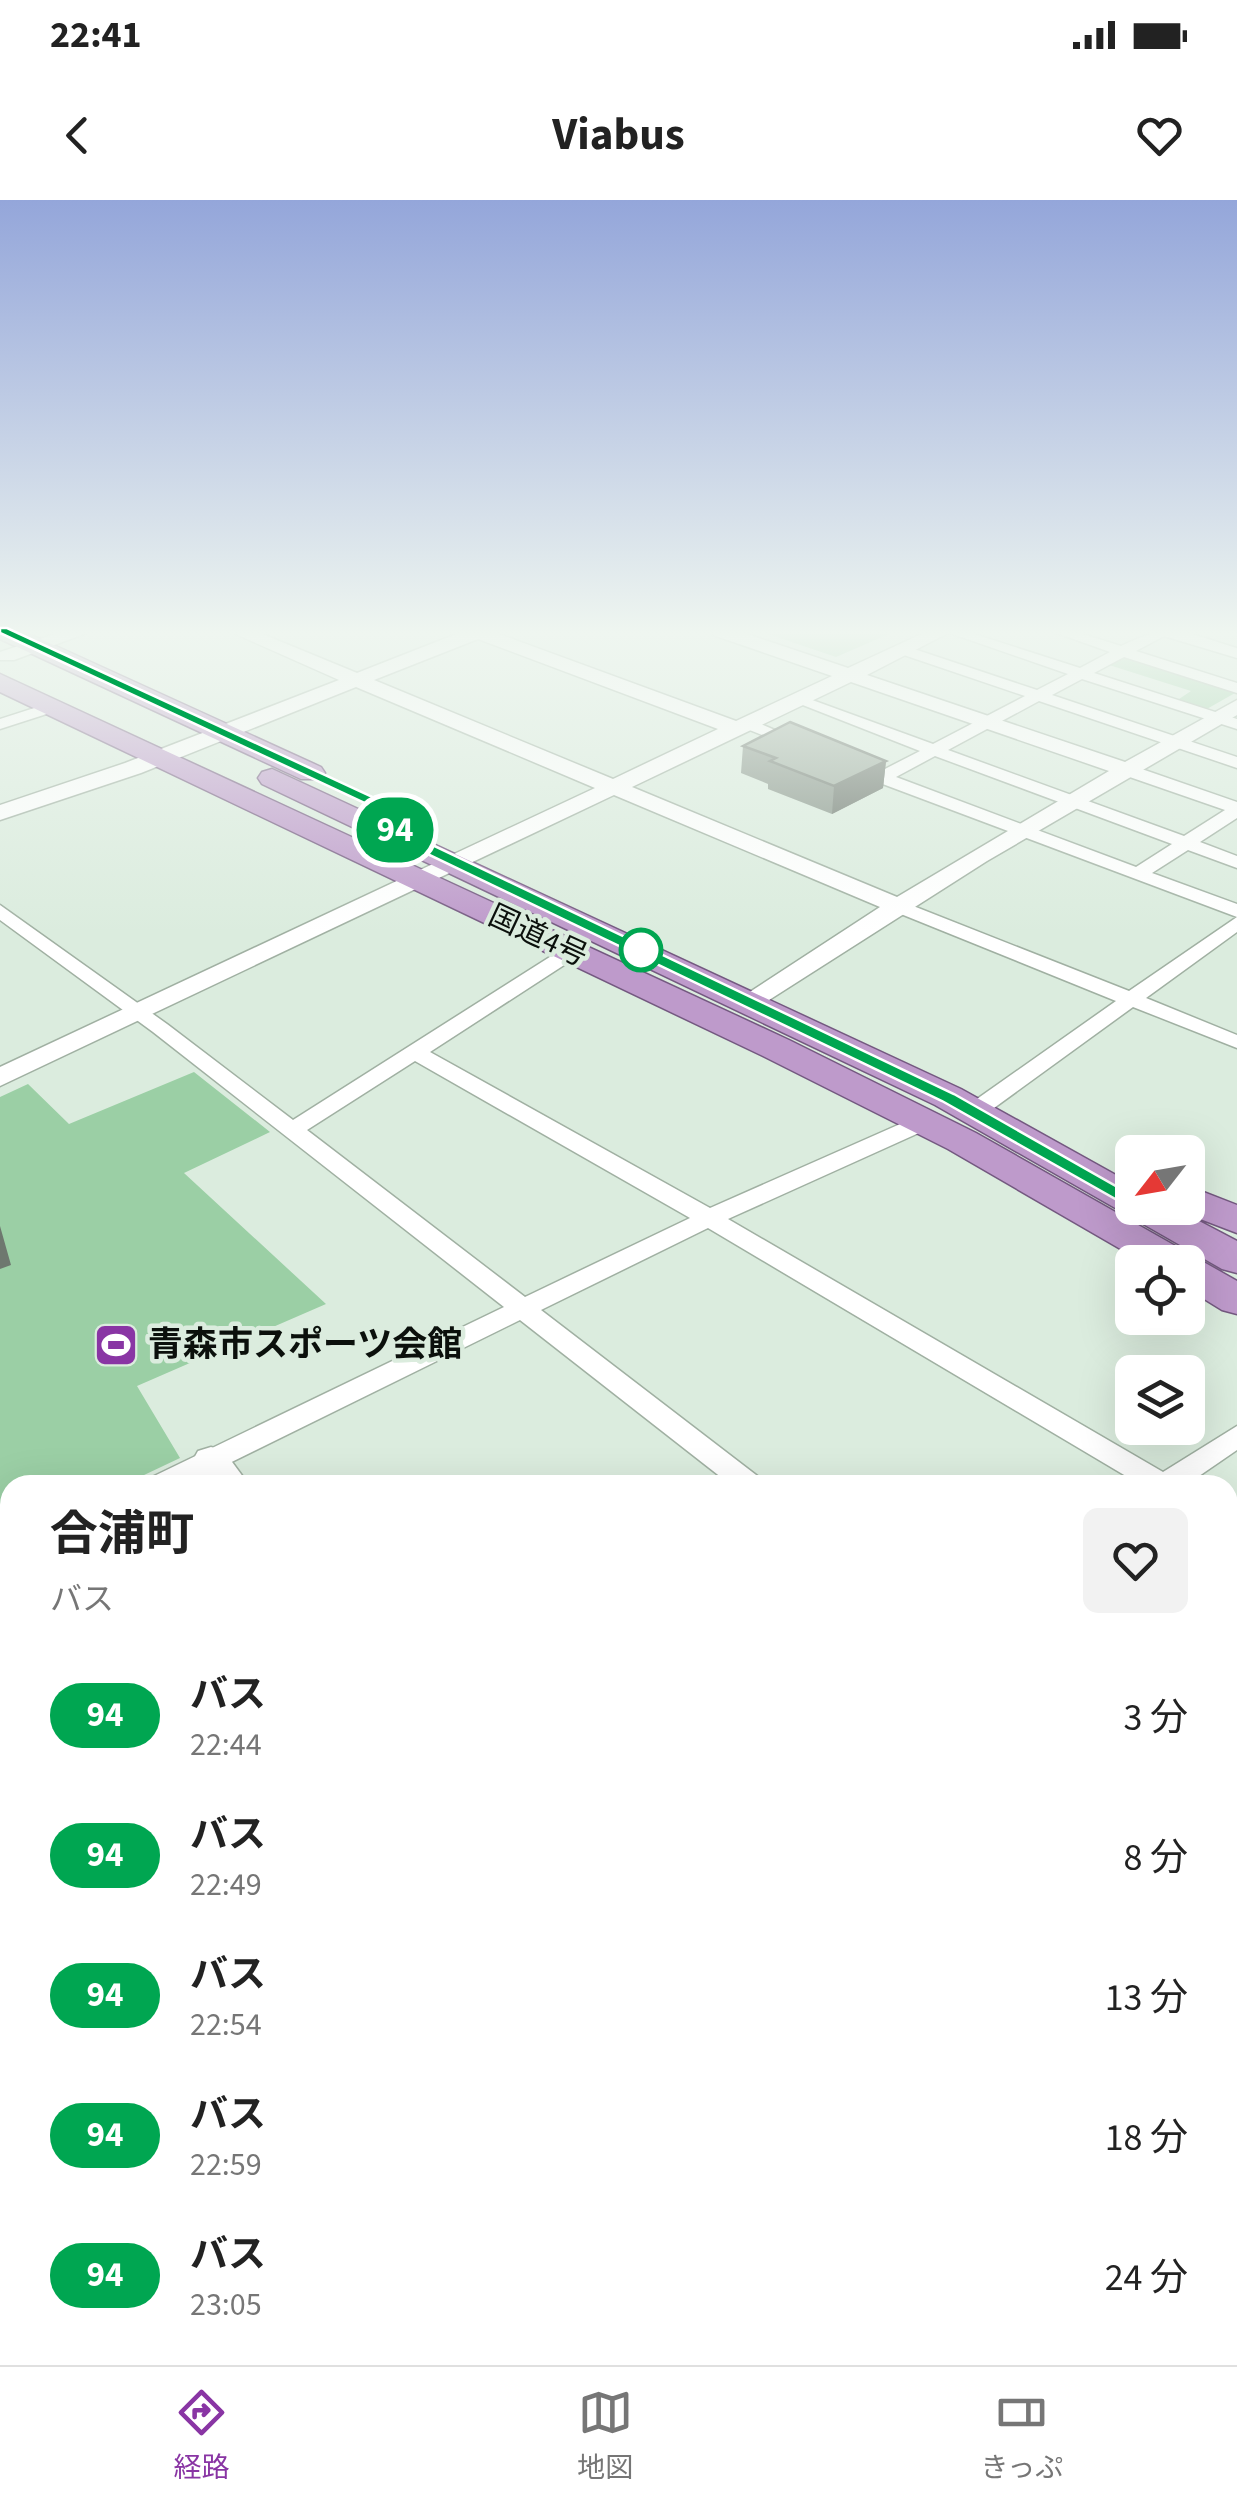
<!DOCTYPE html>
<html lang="ja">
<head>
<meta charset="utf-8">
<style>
	body { margin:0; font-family:"Source Sans 3","Noto Sans JP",sans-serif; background:#f2f2f2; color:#222; height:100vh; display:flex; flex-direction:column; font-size:38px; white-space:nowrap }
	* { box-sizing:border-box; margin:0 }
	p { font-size:32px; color:#767676 }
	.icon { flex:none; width:55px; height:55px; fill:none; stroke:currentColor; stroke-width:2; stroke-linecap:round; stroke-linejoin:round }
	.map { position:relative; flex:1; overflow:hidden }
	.panel { position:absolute; left:0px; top:1275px; width:1238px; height:890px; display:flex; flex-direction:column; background:#fff; border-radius:30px 30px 0 0; box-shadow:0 10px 40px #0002 }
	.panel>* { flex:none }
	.badge { padding:0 20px; border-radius:32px; font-size:35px; line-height:65px }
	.needle { width:65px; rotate:239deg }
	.controls { position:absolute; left:1115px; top:935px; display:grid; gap:20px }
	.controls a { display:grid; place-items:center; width:90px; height:90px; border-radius:15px; background:#fff; box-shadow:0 10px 40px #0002; font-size:50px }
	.map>.badge { position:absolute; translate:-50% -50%; box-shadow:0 0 0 5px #fff }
	.round { display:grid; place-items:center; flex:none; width:105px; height:105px; border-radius:15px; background:#f2f2f2 }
	.summary { display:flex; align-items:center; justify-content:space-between; height:170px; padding:0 50px }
	h1 { font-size:48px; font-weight:700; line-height:75px }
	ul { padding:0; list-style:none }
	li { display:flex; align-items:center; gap:30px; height:140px; padding:0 50px }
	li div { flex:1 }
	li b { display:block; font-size:38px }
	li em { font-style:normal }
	li .badge { min-width:110px; font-weight:700; text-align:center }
	.status { display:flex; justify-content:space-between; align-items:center; height:70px; padding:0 50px; background:#fff; direction:ltr }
	.status svg { height:28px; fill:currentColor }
	header { display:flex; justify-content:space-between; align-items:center; height:130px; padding:0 50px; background:#fff; font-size:45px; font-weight:700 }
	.dock { display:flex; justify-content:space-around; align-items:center; height:140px; border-top:2px solid #e0e0e0; background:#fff; font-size:28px; color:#767676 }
	.dock a { display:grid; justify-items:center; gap:5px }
	.dock .current { color:#8935a4 }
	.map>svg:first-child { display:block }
</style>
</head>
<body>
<div class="status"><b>22:41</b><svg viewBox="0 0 49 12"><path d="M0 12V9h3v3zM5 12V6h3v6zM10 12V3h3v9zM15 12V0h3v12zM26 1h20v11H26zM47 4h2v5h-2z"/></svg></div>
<header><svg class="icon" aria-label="back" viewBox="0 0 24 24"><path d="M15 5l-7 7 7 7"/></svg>Viabus<svg class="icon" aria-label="heart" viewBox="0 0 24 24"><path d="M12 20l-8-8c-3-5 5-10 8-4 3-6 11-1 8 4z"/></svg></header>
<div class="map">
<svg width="1237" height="2165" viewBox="0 0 1237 2165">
	<rect width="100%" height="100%" fill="#dbecde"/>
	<path fill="#9bcfa5" d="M759,431H896L836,457Z
		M1124,455L1234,489L1235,493L1205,510L1176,501L1191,491L1106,464Z
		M194,872L270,932L184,973L326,1104L137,1186L180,1258L123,1285H10V1340L0,1344V897L28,884L69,924Z"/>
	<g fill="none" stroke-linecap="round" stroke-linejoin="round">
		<g stroke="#a0b0a2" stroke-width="3">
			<path id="minor" d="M944,431H965L1080,468L1110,452L1051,431H1073L1121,446C1172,420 1186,433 1237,448V458L1164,436L1136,451L1237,483V493L1124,457L1094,473L1237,519V529L1082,479L1052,495L1237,557V568L1039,501L948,550L1184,636L1225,610L1121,574V566H1133L1237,602V618L1200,642L1237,656V668L1188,650L1152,673L1237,704V717L848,571L846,567L854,562L881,571L920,551L790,500L804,497L933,544L1025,496L898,453V447H908L1037,490L1068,474ZM935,556L1172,644L1136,667L896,577Z
				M53,502L61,507L59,510L0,529V519Z
				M742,521H754L807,544L793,547L742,527Z
				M898,700L1129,791L1237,717V732L1146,798L1237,835V848L1133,807L983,916H967L964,911L967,906L1116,801L891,710L888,706Z
				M0,705L167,824L293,920L564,748H578V756L430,852L710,1008L916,917H932L935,922L932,927L728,1019L1163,1272L1237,1226V1250L1186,1285H1141L708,1028L541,1110L760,1278L764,1285H731L520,1120L185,1285H146L150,1278L504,1107L153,832L0,720ZM415,861L690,1018L525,1097L307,930Z
				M1228,1312L1237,1315V1339L1228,1336Z
				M10,1347V1371L0,1374V1350Z
				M1228,1640L1237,1643V1677L1228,1674Z
				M10,2024V2067L0,2071V2028Z
				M121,2155H164L168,2165H125Z"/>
		</g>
		<g stroke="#a0b0a2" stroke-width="3">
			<path id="tertiary" d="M64,431H92L14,460H0V452Z
				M229,431H255L357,473L464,431H491L736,521L832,476L713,435L711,431H738L848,468L928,431H952L867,475L1125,562L1237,500V515L987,661L758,807L749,809L736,801L880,707L614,595L0,886V867L595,588L356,487L141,573L0,620V605L125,563L339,480ZM478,439L718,529L613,579L374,480ZM851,482L1109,571L897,697L632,587Z
				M211,1247L224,1251L249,1285H211L193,1260L198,1251Z
				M899,2155H957L961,2165H903Z"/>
		</g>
		<g stroke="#745980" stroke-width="3">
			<path id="trunk" d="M0,431H23L321,567L325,573L321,579H301L0,439Z
				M0,474L789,840L976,933L1237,1081V1114L1222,1110L1188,1089V1062H1143L948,949L763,856L0,492Z
				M272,569L961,889L1132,984V1008H1188V986L1237,1005V1033L1182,1012L1237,1041V1073L1222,1069L935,905L262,584L258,578L262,572Z"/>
		</g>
		<use href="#minor" fill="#fff" fill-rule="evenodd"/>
		<use href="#tertiary" fill="#fff" fill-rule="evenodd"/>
		<use href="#trunk" fill="#be9acb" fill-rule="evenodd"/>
	</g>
	<path fill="#879489" d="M743,546L886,561L883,588L832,614L768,589V584L741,573Z"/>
	<path fill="#6e786f" d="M886,561L883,588L832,614L834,586Z
		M0,1026L11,1065L0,1069Z"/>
	<path fill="#9dac9f" stroke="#6e786f" stroke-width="2.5" d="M790,522L886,561L834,586L770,561L776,558L743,546Z"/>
	<linearGradient id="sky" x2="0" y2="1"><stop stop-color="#94a6da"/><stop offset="0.59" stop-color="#eff6f0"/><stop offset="1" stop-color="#eff6f0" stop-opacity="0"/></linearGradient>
	<rect width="1237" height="734" fill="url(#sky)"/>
	<path fill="#00a651" stroke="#fff" stroke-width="2.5" d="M0,428H7L377,599L391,608L403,631L954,894L1142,1001L1132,1006L1126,1005L942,901L392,637L381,613L367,604L0,433Z"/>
	<defs>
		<g id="stadium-square" transform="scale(2.25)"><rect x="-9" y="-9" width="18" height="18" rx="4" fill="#8935a4" stroke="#dbecde"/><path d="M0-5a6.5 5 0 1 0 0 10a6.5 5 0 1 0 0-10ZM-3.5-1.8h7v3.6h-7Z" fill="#fff"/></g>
	</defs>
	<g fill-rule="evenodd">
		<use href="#stadium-square" x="116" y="1145"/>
	</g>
	<circle fill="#fff" stroke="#00a651" stroke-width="5" cx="641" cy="750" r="20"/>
	<g text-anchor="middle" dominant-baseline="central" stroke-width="9" stroke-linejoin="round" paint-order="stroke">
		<g font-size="30" fill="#0b100c" stroke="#dbecde">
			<text transform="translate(538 736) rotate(25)">国道4号</text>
		</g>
		<g font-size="35" font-weight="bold" fill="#0b100c" stroke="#dbecde" text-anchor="start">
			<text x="148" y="1145">青森市スポーツ会館</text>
		</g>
	</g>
</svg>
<div class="controls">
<a><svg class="needle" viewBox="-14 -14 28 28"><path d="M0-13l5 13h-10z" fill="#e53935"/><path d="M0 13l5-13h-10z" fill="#767676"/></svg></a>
<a><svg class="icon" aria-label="locate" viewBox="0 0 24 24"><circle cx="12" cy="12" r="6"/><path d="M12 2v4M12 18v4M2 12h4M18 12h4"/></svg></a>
<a><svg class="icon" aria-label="layers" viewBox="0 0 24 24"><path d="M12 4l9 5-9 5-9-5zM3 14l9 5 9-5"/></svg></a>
</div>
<b class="badge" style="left:395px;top:630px;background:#00a651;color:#fff">94</b>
<section class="panel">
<div class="summary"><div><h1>合浦町</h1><p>バス</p></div><a class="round"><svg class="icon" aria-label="heart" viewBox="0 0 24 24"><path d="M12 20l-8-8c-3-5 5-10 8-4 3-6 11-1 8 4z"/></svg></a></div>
<ul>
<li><span class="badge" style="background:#00a651;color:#fff">94</span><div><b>バス</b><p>22:44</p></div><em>3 分</em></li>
<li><span class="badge" style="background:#00a651;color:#fff">94</span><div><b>バス</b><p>22:49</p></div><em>8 分</em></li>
<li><span class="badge" style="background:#00a651;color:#fff">94</span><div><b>バス</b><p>22:54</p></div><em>13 分</em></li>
<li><span class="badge" style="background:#00a651;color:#fff">94</span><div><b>バス</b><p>22:59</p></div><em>18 分</em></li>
<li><span class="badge" style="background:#00a651;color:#fff">94</span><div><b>バス</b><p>23:05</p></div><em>24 分</em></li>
</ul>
</section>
</div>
<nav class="dock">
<a class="current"><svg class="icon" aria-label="directions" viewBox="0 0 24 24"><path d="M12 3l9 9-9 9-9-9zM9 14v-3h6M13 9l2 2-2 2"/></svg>経路</a>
<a><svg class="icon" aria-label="map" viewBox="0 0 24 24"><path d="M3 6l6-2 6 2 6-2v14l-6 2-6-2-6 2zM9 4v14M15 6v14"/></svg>地図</a>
<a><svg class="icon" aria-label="tickets" viewBox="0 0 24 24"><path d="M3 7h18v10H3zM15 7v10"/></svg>きっぷ</a>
</nav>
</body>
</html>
